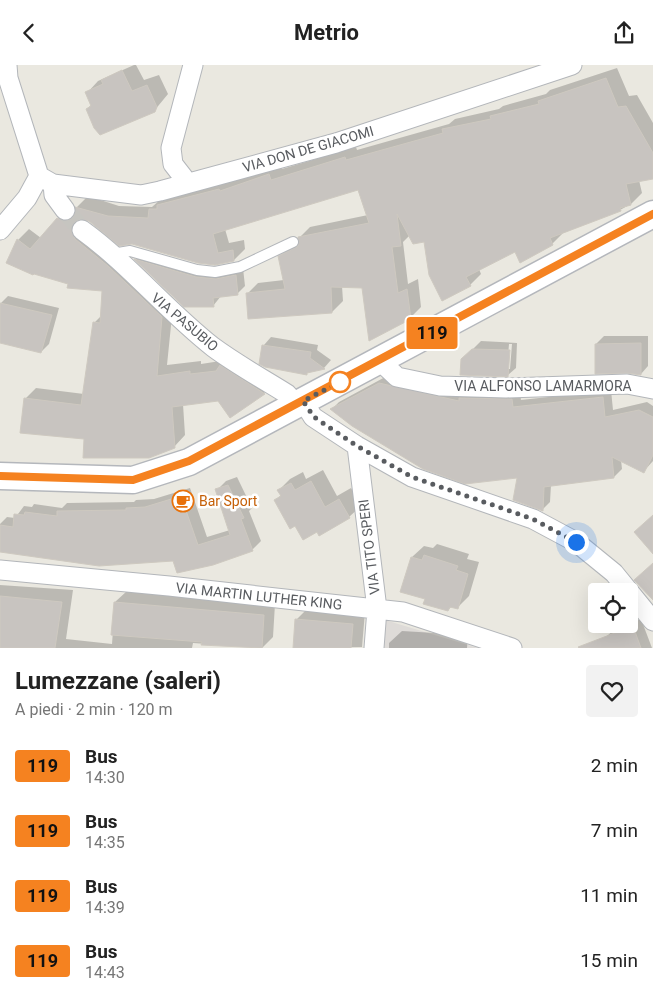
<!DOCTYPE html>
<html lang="it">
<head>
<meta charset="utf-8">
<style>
	body { margin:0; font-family:Roboto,sans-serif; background:#f2f2f2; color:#222; height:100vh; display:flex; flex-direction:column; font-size:19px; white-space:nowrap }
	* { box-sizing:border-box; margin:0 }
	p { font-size:16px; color:#767676 }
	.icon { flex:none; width:28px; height:28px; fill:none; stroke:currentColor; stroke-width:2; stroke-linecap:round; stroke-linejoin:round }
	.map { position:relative; height:583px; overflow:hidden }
	.drawer { display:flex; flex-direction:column; background:#fff; flex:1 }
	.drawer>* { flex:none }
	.badge { padding:0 10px; border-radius:4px; font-size:18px; line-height:32px }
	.buttons { position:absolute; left:588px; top:518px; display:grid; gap:10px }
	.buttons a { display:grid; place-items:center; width:50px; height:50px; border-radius:5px; background:#fff; box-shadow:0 5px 20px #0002; font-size:25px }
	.you { position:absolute; width:25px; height:25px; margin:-12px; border:4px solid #fff; border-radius:50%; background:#1a73e8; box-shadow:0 0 0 8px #1a73e833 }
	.map>.badge { position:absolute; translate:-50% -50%; box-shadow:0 0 0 2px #fff }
	.round { display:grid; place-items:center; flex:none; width:52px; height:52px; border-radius:5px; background:#f2f2f2 }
	.summary { display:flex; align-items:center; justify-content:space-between; height:85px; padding:0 15px }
	h1 { font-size:24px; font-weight:700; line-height:38px }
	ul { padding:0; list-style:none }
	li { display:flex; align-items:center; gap:15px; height:65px; padding:0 15px }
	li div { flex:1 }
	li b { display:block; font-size:19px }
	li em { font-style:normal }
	li .badge { min-width:55px; font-weight:700; text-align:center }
	header { display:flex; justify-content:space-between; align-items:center; height:65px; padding:0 15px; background:#fff; font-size:22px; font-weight:700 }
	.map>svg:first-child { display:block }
</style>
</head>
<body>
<header><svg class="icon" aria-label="back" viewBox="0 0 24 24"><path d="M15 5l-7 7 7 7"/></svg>Metrio<svg class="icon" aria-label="share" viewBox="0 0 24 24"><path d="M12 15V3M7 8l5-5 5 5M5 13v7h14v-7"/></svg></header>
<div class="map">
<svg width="653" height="583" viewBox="0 0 653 583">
	<rect width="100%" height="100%" fill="#eae8e0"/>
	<path fill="#dedbd8" d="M385,555L478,583H382Z"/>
	<path fill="#0003" fill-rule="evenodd" d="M134,0H136L144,15L159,10L168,29L154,46L87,44L92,39L87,28L98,16Z
		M617,3L629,31L637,30L653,58V112L639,115L642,128L631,139L620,145L563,168L552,179L516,186L479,204L481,209L470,220L426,176L410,170L403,177L408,219L418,214L421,242L410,253L363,222L342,221L343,236L332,247L247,229L258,218L284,215L280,192L291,181L299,176V173L310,162L368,150L359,123L225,164L229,178L244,175L245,184L234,195L82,154L85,163L173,241L167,300L201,296V299L227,295L274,317L264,328L230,351L219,335L183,339L185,370L174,382L25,334L36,323L84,329L94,258L101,251L104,225L70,218L18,175L29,164L41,173L69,143L77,145V142L88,131L119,141L152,142L161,134L280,99L282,104L356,82L357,85L449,59L455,54L499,44L503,41L546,29L550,25ZM303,177L290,187V184Z
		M143,187L205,205L243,203L245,221L237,229L221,231L213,241L184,240L136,194Z
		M8,231L59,243L49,279L41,287L0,277V239Z
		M604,271H648V301L641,309L627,306L596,279Z
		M271,272L318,280L317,285L331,295L324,303L309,306L306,309L261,298L264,280Z
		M481,276L517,278L516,303L508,310L462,295ZM509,279H512L510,304H507Z
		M387,311L520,327L521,335L611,325L613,345L647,337L653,341V396L644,406L621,395L622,404L614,412L551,420L550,437L542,445L518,412L332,344L339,337Z
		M323,405L337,431L351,423L361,441L349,452L317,465L296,460L275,436L281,430L279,425L290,414L303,407L306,414Z
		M237,412L252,443L249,446L261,476L252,485L174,495L0,486V459L7,452L15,453L24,441L32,442L34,439L62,443L67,438L134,437L136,435L154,434L190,423L207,472L230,465L217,425L226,416Z
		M437,479L469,489L467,494L479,497L469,531L457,543L452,541L448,545L426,533L402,526L412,492L424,481L433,483Z
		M0,520L73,525L66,574L112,579L115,537L127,526L275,539L273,572L262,583L193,578L192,583H0Z
		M309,542L365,547L362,582L294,583L297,554Z
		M641,554L652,583H612L607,571L615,564Z
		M402,566L468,570L467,583H389V578Z"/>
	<path fill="#c8c4c0" stroke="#cec9c0" d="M122,5L132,26L147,20L157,42L155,47L100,70L94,63L86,44L91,41L85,27L103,19L101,15Z
		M606,13L618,42L626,41L653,88V114L626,119L631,140L620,143L621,146L550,173L553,180L520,198L515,187L466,212L471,221L442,236L429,210L424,177L413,179L397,149L401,181L392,182L398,228L407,224L411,254L369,276L362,223L331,222L332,248L248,254L246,228L285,224L278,191L298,181V172L369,158L358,125L213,169L218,188L233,185L234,196L215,200L198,198L132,179L119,181L89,156L77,155L71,163L75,174L108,201L162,252L157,311L190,306V309L216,306L220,300L265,329L230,353L218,336L172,342L175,383L149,393H83L84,374L20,368L24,333L81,340L93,257L100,258L102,226L67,223L68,219L34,209L33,210L6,198L17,174L30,184L57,153L66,156L72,154L75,149V142L108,151L148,153L149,144H157V140L219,124L220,126L269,109L271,115L345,92L346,95L443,68L442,64L491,54L490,51L539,39L538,36Z
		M134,194L196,212L216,214L236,210L238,230L213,233L214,242H184Z
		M0,238L52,250L41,288L0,278Z
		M641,278V310L627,308L595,309V279Z
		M262,280L311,287L310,293L325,304L307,308V310L265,302L259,299Z
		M472,284L510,285L508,312L460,310L461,294Z
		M379,318L459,336V333L512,334L513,342L603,332L605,352L639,345L653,352V390L644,408L612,392L614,413L544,422L543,446L513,435L517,413L465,419L423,404L352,361L330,344Z
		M311,416L325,442L339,434L350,453L319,471L317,467L303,475L295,461L290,464L274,435L281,431L277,425L291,418L295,425Z
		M228,420L244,453L241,454L253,486L213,500L177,508L173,496L99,501L0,487V460L13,462L14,449L24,450L25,447L57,451V446L126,445V443L145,442L181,431L198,480L230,470L215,424Z
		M653,450V489L634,467Z
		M424,490L458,501L456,505L468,509L458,544L450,542L448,546L423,539L425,534L400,527L411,492L422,495Z
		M653,498V535L634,515Z
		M0,531L62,537L55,583H0Z
		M114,537L264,550L262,583L201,580L202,577L111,570Z
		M295,554L353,559L351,583H293Z
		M633,561L641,583H579L578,582Z"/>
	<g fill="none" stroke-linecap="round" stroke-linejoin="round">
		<path stroke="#c6c5c0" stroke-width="19" stroke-dasharray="19 9" stroke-linecap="butt" d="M65,145L82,165"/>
		<g stroke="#b3b6ba" stroke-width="12">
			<path id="service" d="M112,189L130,186L197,205L215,207L240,202L293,177"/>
		</g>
		<g stroke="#b3b6ba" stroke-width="21">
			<path id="minor" d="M39,111L53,119L141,130L160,126L336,78L572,0
				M187,117L173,99L171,83L193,0
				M53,119L54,130L65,145
				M0,165L27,133L39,111L8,13L7,0
				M82,165C129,199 167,246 213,282C236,299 263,314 287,329L296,339
				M380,296L397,312L440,321L506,323L627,319L653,324
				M303,336L313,352L357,381L412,412L533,454L576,477L614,508L653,556
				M357,381L377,544L374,583
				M0,505L169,521L403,547L512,583"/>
		</g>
		<g stroke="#b4b7bc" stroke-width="29">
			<path id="secondary" d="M0,411L133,415L189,397L653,149"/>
		</g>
		<use href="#service" stroke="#fff" stroke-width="10"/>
		<use href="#minor" stroke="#fff" stroke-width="19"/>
		<use href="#secondary" stroke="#fff" stroke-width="26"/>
	</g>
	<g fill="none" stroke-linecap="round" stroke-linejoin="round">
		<g stroke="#fff" stroke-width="11">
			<path id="line" d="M0,411L133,415L189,396L653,149"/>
		</g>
		<use href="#line" stroke="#f58220" stroke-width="8"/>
		<path stroke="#595c60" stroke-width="5" stroke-dasharray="0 9" d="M340,317L303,336L314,352L357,381L412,412L533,454L576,477"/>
	</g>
	<defs>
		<g id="cafe-ring" transform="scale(1.125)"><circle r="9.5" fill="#fff" stroke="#e8710a" stroke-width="1.5"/><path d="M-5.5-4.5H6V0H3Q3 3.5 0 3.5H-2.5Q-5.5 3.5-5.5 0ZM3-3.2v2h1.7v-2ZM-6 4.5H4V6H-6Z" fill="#e8710a"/></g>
	</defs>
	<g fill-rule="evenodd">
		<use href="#cafe-ring" x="183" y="436"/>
	</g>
	<circle fill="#fff" stroke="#f58220" stroke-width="2.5" cx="340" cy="317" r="10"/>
	<g text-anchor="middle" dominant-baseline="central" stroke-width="5" stroke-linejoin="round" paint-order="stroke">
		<g font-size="14" fill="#595c60" stroke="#fff">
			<text transform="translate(308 84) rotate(-16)">VIA DON DE GIACOMI</text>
			<text transform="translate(185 257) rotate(40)">VIA PASUBIO</text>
			<text x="543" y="321">VIA ALFONSO LAMARMORA</text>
			<text transform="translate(369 482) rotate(-97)">VIA TITO SPERI</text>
			<text transform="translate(259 531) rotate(6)">VIA MARTIN LUTHER KING</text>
		</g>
		<g font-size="14" fill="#c56008" stroke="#fff" text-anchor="start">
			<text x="199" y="436">Bar Sport</text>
		</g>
	</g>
</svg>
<div class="buttons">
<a><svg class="icon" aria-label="locate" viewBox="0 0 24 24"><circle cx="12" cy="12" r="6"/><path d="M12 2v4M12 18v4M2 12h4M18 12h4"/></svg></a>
</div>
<div class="you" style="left:576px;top:477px"></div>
<b class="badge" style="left:432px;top:268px;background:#f58220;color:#111">119</b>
</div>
<section class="drawer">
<div class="summary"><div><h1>Lumezzane (saleri)</h1><p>A piedi · 2 min · 120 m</p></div><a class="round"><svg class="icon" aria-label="heart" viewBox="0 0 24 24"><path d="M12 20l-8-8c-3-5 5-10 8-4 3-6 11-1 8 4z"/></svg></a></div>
<ul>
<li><span class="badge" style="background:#f58220;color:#111">119</span><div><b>Bus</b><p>14:30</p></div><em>2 min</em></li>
<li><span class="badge" style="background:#f58220;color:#111">119</span><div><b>Bus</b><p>14:35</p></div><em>7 min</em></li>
<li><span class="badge" style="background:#f58220;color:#111">119</span><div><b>Bus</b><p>14:39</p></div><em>11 min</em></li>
<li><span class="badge" style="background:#f58220;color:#111">119</span><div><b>Bus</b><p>14:43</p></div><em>15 min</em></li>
</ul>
</section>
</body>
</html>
